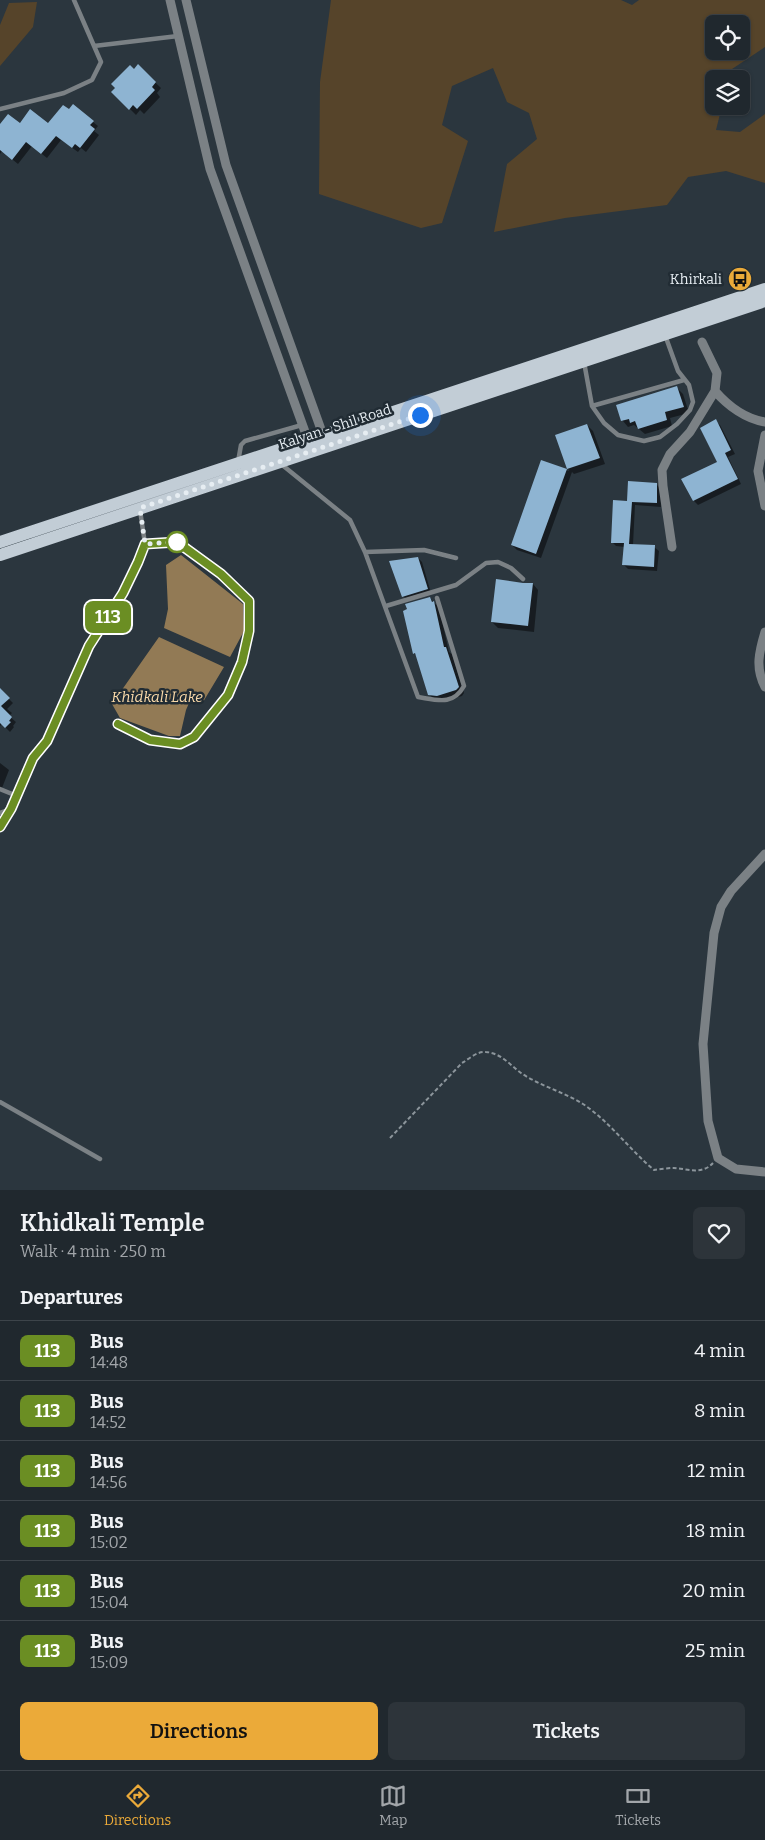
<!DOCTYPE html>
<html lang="en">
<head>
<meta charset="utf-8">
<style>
	body { margin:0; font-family:Bitter,serif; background:#2d343a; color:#f1f3f6; height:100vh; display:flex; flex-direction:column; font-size:19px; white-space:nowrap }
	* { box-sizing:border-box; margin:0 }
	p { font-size:16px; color:#a2a6aa }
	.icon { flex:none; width:28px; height:28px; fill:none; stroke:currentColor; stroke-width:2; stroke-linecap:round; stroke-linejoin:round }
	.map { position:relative; height:1190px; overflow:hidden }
	.details { display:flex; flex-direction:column; background:#20282e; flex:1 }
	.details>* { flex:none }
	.badge { padding:0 10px; border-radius:8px; font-size:18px; line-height:32px }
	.controls { position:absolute; left:705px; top:15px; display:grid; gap:10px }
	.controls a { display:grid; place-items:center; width:45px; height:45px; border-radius:8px; background:#20282e; box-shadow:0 1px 4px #0004,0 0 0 1px #3d444a; font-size:25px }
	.you { position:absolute; width:25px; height:25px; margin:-12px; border:4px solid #fff; border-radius:50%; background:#1a73e8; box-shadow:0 0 0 8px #1a73e833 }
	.map>.badge { position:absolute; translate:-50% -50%; box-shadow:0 0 0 2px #fff }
	h2 { padding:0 20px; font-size:19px; line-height:45px }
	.round { display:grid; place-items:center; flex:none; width:52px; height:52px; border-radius:8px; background:#2d343a }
	.overview { display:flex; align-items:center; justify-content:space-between; height:85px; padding:0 20px }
	h1 { font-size:24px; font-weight:600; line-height:38px }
	.button { display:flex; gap:10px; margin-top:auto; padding:10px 20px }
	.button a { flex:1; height:58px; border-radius:8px; background:#ebaa39; color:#111; font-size:20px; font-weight:600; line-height:58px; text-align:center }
	.button a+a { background:#2d343a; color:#f1f3f6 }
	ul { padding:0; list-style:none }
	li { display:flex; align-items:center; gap:15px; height:60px; padding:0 20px; border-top:1px solid #3d444a }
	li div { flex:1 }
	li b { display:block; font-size:19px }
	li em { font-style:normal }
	li .badge { min-width:55px; font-weight:700; text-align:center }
	.dock { display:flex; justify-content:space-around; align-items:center; height:70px; border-top:1px solid #3d444a; background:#20282e; font-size:14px; color:#a2a6aa }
	.dock a { display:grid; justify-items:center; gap:2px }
	.dock .active { color:#ebaa39 }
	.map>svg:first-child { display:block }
</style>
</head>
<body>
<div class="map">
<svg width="765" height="1190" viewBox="0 0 765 1190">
	<rect width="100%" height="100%" fill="#2b363e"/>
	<path fill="#56442a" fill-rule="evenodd" d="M331,0H621L632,5L639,0H765V47L732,69L730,79H714V106H722L716,130L740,132L765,114V183L726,171L688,177L667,205L565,218L494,232L507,164L537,139L529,113L507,102L493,68L452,86L442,125L468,141L442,223L421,228L319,194L320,82ZM714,24H741V51H714Z
		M37,2L33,27L0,66V25L9,3Z"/>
	<path fill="#927a55" d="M181,555L243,604L244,631L230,657L164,628L168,609L166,565Z
		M159,637L224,667L203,702L192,696L186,710L180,736H169L120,718L112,704Z"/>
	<path fill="#0007" d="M138,66L161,88L157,93L160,97L144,114L140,110L136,115L113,92Z
		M93,122L98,126L94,131L99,135L86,152L81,148L78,152L61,140L47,158L32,146L18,164L2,151L0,154V126Z
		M677,388L683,394L689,413L670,418L672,426L645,434L634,425L628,427L623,421L618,406Z
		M715,421L720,425L735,454L728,457L741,484L698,505L694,501L718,462Z
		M587,425L593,431L605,464L574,474L572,472L541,558L517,550L512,545L542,462L569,471L556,436Z
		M656,484L660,488L661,507L635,505L633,545L654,547L659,551L657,571L628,569L624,565L625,547L616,546L612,542L628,503Z
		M418,558L422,562L431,593L408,600L403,596Z
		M523,584H533L538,590L534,632L498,628L492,622Z
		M430,598L439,608L449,652L452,654L464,693L462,696L444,701L435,700L429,694L417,656L414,653Z
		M0,690L13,703L7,709L12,713L9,716L16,722L13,726L14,727L10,732L2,724L0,726Z
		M0,763L9,770L2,788L0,787Z"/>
	<path fill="#8eb4d2" d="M138,64L156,82L152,87L155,90L137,109L133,105L129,110L111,92L115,88L111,84L130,65L134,69Z
		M73,104L94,121L90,125L95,129L80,148L75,144L72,148L56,136L41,154L26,142L12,160L0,150V124L8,114L20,123L30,109L48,123L63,105L69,109Z
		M677,386L684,407L665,412L667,420L638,429L635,421L630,423L629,419L621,421L616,405Z
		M716,419L731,450L725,453L738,479L693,501L681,479L717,462L700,428Z
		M587,424L600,458L567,469L555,435Z
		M541,460L567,469L536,554L511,545Z
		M628,481L657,483V503L632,502L629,544L655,545L654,567L622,565L624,543H611L613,500L627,501Z
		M418,557L428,589L402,597L389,561Z
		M496,579L523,583H533L528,626L491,622Z
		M430,597L432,602L434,601L444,647H446L459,687L456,690L437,696L428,695L415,653L413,654L403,611L407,609L405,604Z
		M0,688L10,698L1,706L12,717L9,721L11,722L5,728L0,723Z"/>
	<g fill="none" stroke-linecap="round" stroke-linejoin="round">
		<path stroke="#8c959b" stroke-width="2" stroke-dasharray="4 2.5" stroke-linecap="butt" d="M390,1138L462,1063C469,1059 477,1051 486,1052C501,1053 510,1065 521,1073C540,1086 564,1092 583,1104C610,1122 629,1149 654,1170C660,1169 668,1168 674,1168C688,1169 702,1175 713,1163"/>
		<path stroke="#7b8185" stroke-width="4.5" d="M94,46L178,36
			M0,109L64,93L92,80L101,62L74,0
			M584,362L592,406L604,423L618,435L644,441L660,437L677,424L690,410L693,402L689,385L678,371L665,335
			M592,406L684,380
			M238,462L241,445L245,441L302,425
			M281,464L350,520L365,552L424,550L456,558
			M365,552L418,697C437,700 453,706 464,686L437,598
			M386,606L456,585L486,563L498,562L511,568L523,579
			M118,723L150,739L179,744L194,737L228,695L242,662L249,631V601L221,574L177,542L145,544
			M0,789L17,796
			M0,813L11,809
			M0,827L11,809L33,758L47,741L89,646L123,593L138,562L145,544L140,510
			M0,1102L100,1159"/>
		<path stroke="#7b8185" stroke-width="9" d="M170,0L210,169L308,440
			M186,0L226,165L323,435
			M715,391C728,406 746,419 765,422
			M765,435L758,471L765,506
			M672,547L663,486L662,470L670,454L690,432L715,391L717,373L702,342
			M765,632C759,652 755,668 765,687
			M765,854L731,891L721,907L714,933L703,1044L708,1121L718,1158L736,1169L765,1172"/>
		<path stroke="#c2cdd6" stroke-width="12" d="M0,542L765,289
			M0,555L765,301"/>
	</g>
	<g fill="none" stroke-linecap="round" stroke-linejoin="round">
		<g stroke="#fff" stroke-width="11">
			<path id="line" d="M0,827L11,809L33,758L47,741L89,646L123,593L138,562L145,544L177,542L221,574L249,601V631L242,662L228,695L194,737L180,744L150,740L118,724"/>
		</g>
		<use href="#line" stroke="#6b8e23" stroke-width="8"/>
		<path stroke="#e6edf2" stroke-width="5" stroke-dasharray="0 9" d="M177,542L145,544L140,508L420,415"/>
	</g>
	<defs>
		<g id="bus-disc" transform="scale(1.25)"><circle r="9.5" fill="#ebaa39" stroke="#212c34"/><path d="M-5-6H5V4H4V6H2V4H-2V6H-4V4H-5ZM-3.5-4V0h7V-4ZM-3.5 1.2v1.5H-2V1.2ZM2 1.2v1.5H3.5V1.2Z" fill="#111"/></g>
	</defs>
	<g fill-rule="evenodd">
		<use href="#bus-disc" x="740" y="279"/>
	</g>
	<circle fill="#fff" stroke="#6b8e23" stroke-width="2.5" cx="177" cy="542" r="10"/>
	<g text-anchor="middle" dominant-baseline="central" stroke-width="5" stroke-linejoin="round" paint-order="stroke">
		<g font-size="14" fill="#e6edf2" stroke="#212c34" text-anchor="end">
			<text x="722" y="279">Khirkali</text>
		</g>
		<g font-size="14" fill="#e6edf2" stroke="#212c34">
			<text transform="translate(335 427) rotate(-18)">Kalyan - Shil Road</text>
		</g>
		<g font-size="15" font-style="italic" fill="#f9d9a9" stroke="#212c34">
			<text x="157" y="697">Khidkali Lake</text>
		</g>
	</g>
</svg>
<div class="controls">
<a><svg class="icon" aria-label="locate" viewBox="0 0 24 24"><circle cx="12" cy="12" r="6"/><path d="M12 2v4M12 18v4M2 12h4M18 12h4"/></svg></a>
<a><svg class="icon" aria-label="layers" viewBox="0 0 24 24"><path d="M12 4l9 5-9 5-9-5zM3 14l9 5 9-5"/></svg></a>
</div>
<div class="you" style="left:420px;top:415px"></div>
<b class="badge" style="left:108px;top:617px;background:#6b8e23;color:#fff">113</b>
</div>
<section class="details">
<div class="overview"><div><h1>Khidkali Temple</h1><p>Walk · 4 min · 250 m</p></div><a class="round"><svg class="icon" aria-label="heart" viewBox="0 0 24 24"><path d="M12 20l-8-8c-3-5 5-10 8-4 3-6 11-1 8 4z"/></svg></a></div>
<h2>Departures</h2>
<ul>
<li><span class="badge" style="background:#6b8e23;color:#fff">113</span><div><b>Bus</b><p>14:48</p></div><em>4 min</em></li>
<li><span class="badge" style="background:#6b8e23;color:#fff">113</span><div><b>Bus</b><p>14:52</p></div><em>8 min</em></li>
<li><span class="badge" style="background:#6b8e23;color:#fff">113</span><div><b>Bus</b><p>14:56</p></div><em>12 min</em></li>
<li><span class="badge" style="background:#6b8e23;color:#fff">113</span><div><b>Bus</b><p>15:02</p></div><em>18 min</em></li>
<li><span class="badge" style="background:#6b8e23;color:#fff">113</span><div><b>Bus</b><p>15:04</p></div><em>20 min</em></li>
<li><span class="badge" style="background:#6b8e23;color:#fff">113</span><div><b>Bus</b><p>15:09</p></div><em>25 min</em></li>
</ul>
<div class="button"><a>Directions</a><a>Tickets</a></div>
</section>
<nav class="dock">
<a class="active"><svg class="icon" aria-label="directions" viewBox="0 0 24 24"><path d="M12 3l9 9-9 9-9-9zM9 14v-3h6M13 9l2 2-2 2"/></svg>Directions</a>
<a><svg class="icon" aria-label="map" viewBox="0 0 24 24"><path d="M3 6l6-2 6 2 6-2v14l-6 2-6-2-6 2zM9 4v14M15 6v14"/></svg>Map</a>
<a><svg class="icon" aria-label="tickets" viewBox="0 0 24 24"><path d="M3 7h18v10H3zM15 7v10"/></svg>Tickets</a>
</nav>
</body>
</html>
